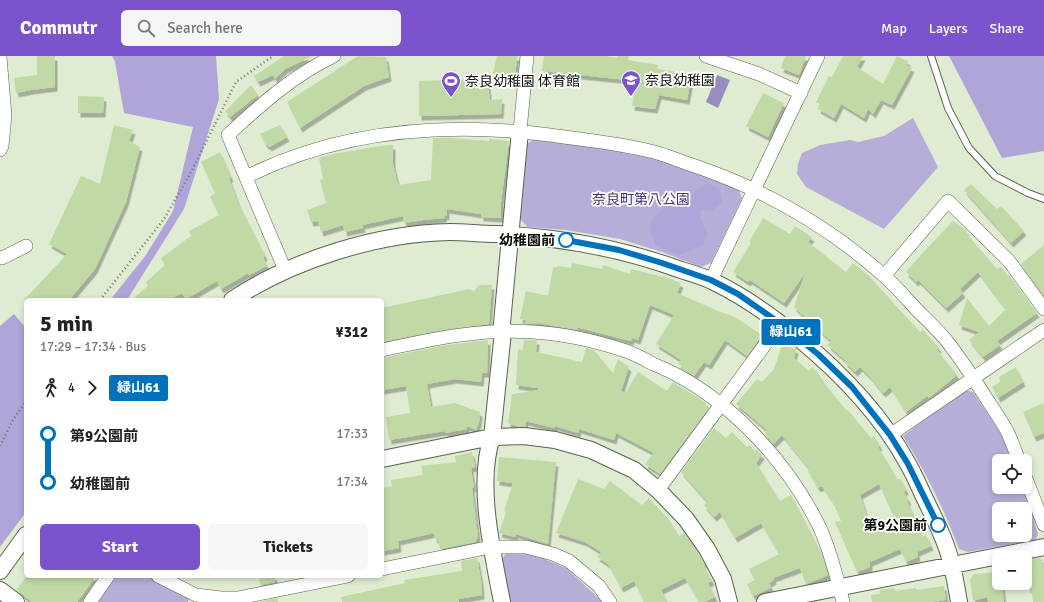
<!DOCTYPE html>
<html lang="en">
<head>
<meta charset="utf-8">
<style>
	body { margin:0; font-family:Signika,"Noto Sans JP",sans-serif; background:#f6f6f6; color:#222; height:100vh; display:flex; flex-direction:column; font-size:15px; white-space:nowrap }
	* { box-sizing:border-box; margin:0 }
	p { font-size:13px; color:#767676 }
	.icon { flex:none; width:22px; height:22px; fill:none; stroke:currentColor; stroke-width:2; stroke-linecap:round; stroke-linejoin:round }
	.map { position:relative; flex:1; overflow:hidden }
	.panel { position:absolute; left:24px; top:242px; width:360px; height:280px; display:flex; flex-direction:column; background:#fff; border-radius:6px; box-shadow:0 2px 6px #0003 }
	.panel>* { flex:none }
	.badge { padding:0 8px; border-radius:3px; font-size:14px; line-height:26px }
	.tools { position:absolute; left:992px; top:398px; display:grid; gap:8px }
	.tools a { display:grid; place-items:center; width:40px; height:40px; border-radius:6px; background:#fff; box-shadow:0 2px 6px #0003; font-size:20px }
	.map>.badge { position:absolute; translate:-50% -50%; box-shadow:0 0 0 2px #fff }
	.legs { display:flex; align-items:center; gap:6px; height:44px; padding:0 16px; font-size:13px }
	.legs p { margin-inline-start:auto }
	.overview { display:flex; align-items:center; justify-content:space-between; height:68px; padding:0 16px }
	h1 { font-size:22px; font-weight:800; line-height:30px }
	.action { display:flex; gap:8px; margin-top:auto; padding:8px 16px }
	.action a { flex:1; height:46px; border-radius:6px; background:#7b53cc; color:#fff; font-size:16px; font-weight:800; line-height:46px; text-align:center }
	.action a+a { background:#f6f6f6; color:#222 }
	ul { padding:0 16px; list-style:none }
	li { display:flex; align-items:center; gap:14px; height:48px; font-size:15px }
	li i { display:grid; place-items:center; width:6px; height:100%; margin:0 5px; background:currentColor }
	li i::after { content:''; width:10px; height:10px; margin:-5px; border:3px solid; border-radius:50%; background:#fff }
	li p { margin-inline-start:auto }
	li:first-child i { background:linear-gradient(#0000 50%,currentColor 0) }
	li:last-child i { background:linear-gradient(currentColor 50%,#0000 0) }
	header { display:flex; align-items:center; gap:24px; box-sizing:border-box; height:56px; padding:0 20px; background:#7b53cc; color:#fff }
	header strong { font-size:19px }
	nav { display:flex; gap:22px; margin-inline-start:auto; font-size:14px }
	.search { width:280px; height:36px; background:#f6f6f6; display:flex; align-items:center; gap:10px; box-sizing:border-box; padding:0 14px; border-radius:6px; color:#767676; font-size:15px }
	.map>svg:first-child { display:block }
</style>
</head>
<body>
<header>
<strong>Commutr</strong>
<div class="search"><svg class="icon" aria-label="search" viewBox="0 0 24 24"><circle cx="10" cy="10" r="6"/><path d="M15 15l6 6"/></svg>Search here</div>
<nav><a>Map</a><a>Layers</a><a>Share</a></nav>
</header>
<div class="map">
<svg width="1044" height="546" viewBox="0 0 1044 546">
	<defs>
		<filter id="shadow"><feDropShadow dx="2.5" dy="4.5" stdDeviation="0" flood-color="#0004"/></filter>
	</defs>
	<rect width="100%" height="100%" fill="#dfecd2"/>
	<path fill="#b6add8" fill-rule="evenodd" d="M913,62L938,111L884,173L806,131L797,118L798,108L802,97L820,89L850,84L858,86L884,80Z
		M534,83L605,92L651,100L738,132L742,142L711,207L701,211L662,196L620,183L566,174L528,171L519,162L527,88Z
		M964,334L973,336L1000,376L1013,405H999V431H1024L1029,444L1038,479L1035,484L968,496L959,493C944,453 926,416 903,380ZM999,453H1025V479H999Z
		M506,496L535,499L566,512L603,546H509L502,505Z
		M115,520H149L182,540L189,543L188,546H96Z"/>
	<path fill="#b0a5d8" d="M112,0H216L219,43L184,153L127,244H110L146,199L173,155L193,71L124,57L115,6Z
		M949,0H1044V95L1002,102Z
		M707,127L719,132L722,146L712,155L701,154L700,161L707,178L703,189L679,199L656,190L650,174L651,164L666,150L674,146H685L689,144L695,135Z
		M14,258L26,272V456L0,491V270Z"/>
	<path fill="#988dbf" d="M717,19L730,24L718,52L706,46Z"/>
	<path fill="#c1d9a5" fill-rule="evenodd" filter="url(#shadow)" d="M37,0H55V31L31,34L16,37L14,22L37,19Z
		M284,0H313L285,13L275,23L273,19L258,26L254,20Z
		M358,0L386,1L389,21L364,30L300,72L287,46Z
		M497,0H517L515,21L493,18Z
		M544,0H606L617,2L618,0H629L628,4L658,9L657,13L692,18L687,44L659,39L655,53L632,50L636,25L542,15Z
		M785,0H806L799,19L781,12Z
		M843,0H863L857,11L883,28L897,0L908,5L906,9L912,12L892,49L881,44L873,58L868,53L864,62L841,48L834,62L818,53L820,48L816,46L829,20L832,21Z
		M487,23L490,44L502,43L501,58L419,60V25Z
		M251,29L258,39L230,61L225,55Z
		M763,37L784,47L768,81L746,70Z
		M78,40L104,41L103,57H78Z
		M114,69L133,74L129,85L140,91L126,146L95,213L69,244H24L67,198L49,188L81,120L100,128Z
		M280,69L287,81L269,91L268,89H266L260,78Z
		M433,82H452L489,85V83L509,85L501,146V162L481,161V158L447,153V160L445,159L444,162L423,164L404,167L403,160L362,169L363,172L345,176L343,169L321,176L318,165L311,166L307,154L326,147L320,124L323,123L319,102L333,98L379,90L393,89V108L398,129L431,124Z
		M220,96L231,122H229L238,147L265,200L263,202L267,210L249,219L248,217L221,233L217,225L186,243L182,237L168,244H131L148,230L146,226L165,209L161,202L191,180L189,175L219,159L210,141L215,137L201,106Z
		M971,128L997,153L1001,150L1024,175L1011,187L964,134Z
		M763,162L790,178L795,170L812,181L808,186L846,216L853,207L868,219L920,276L923,274L939,292L937,294L957,319L929,342L927,340L906,356L890,331L883,337L870,321L860,311L855,316L845,306L846,305L828,289L831,285L794,251L805,217L784,247L750,224L748,226L733,216L751,187L749,186Z
		M953,165L967,175L966,177L997,213L1001,211L1008,220L1009,219L1037,257L997,285L1000,289L983,301L969,284L979,276L959,269L967,242L989,270L1006,253L978,216L960,233L963,237L946,252L918,224L916,226L906,216L930,189Z
		M1044,189V239L1021,208Z
		M572,207L602,213L603,209L630,218L631,213L663,221V220L681,227L677,237L718,255L735,261L762,279L747,300L725,284L709,309L704,306L694,320L682,313L683,311L678,308L681,304L656,288L674,259L650,249L638,284L632,282L631,285L576,271L578,274L538,267L525,268V264L520,263L526,235L548,240L553,212L559,210L571,212Z
		M479,229H492L489,268L437,275L382,286V252L469,233L474,235Z
		M488,284L487,317H482L481,326L455,323L427,328L431,351L455,347L480,356L479,366L476,374L467,370V373L445,377V375L389,384L386,361L410,357L406,330L382,334V302L440,290Z
		M524,284H537L536,296L582,306L586,292L594,294L613,317L618,303L629,311L621,335L625,337L638,316L667,335L673,326L706,347L705,350L708,353L660,418L645,408L654,397L616,377L614,384L579,373L578,377L555,370L554,372L526,365L525,371H520L508,367L512,338L538,334V332L516,329L518,293L523,294Z
		M782,289L796,293L794,302L809,315L812,311L821,321L820,322L847,355L848,354L871,382L874,380L880,390L878,391L898,424L900,422L906,434L904,436L909,445H907L922,481L926,479L931,490L917,496L918,501L906,506L900,493L870,506V511L857,516L835,466L841,465L834,448L822,430L818,432L808,415L810,414L782,379L773,388L765,378L767,374L736,348L757,323L762,326L774,313ZM879,428L895,463L871,473L860,439Z
		M1016,311L1023,326L998,342L992,331L1000,326L999,321Z
		M1044,347V377L1034,381L1023,356Z
		M714,372L726,382L732,376L747,391L749,389L755,395L756,393L762,399L756,407L780,445L791,439L820,495L828,519L806,528L800,512L773,522L774,524L769,527L771,532L753,540L747,528L755,524L749,513L779,498L761,467L735,482L720,456L714,461L704,449L708,446L681,416Z
		M472,396L475,411L471,412L474,432H472L478,481L475,486L440,493L438,483H435L434,477L398,485L399,492L382,495V432L392,430L391,424L423,419L421,410L456,406L455,400Z
		M499,401L556,406L548,488L516,478L515,481L499,477L506,456L504,455L513,427L497,425Z
		M578,423L604,433L610,425L642,449L649,442L670,465L679,480L684,477L697,495L704,508L703,509L712,525L708,527L715,541L705,546H699L685,522L661,534L667,546H644L634,525L621,532L608,508L597,501L601,496L585,486L556,477Z
		M477,502L481,524L482,539L458,543L459,546H342L341,541L405,527L404,524L462,515L461,505Z
		M1039,502L1042,503L1044,513V546H1033L1031,532L1028,533L1025,504Z
		M999,516V527H1002L1004,546H989L987,541L973,545L970,524L974,518Z
		M27,520H96L77,546H32L16,534Z
		M259,520H275V526L260,529Z
		M944,530L946,544L933,546H872L871,539L880,538V534L894,532L895,535L916,532L917,534Z
		M277,542L278,546H263V545Z"/>
	<g fill="none" stroke-linecap="round" stroke-linejoin="round">
		<g stroke="#59634e" stroke-width="8">
			<path id="service" d="M931,0L948,52L969,92L995,120L1028,137L1044,143"/>
		</g>
		<g stroke="#59634e" stroke-width="14">
			<path id="minor" d="M706,0L759,18L801,37
				M0,1L5,59L2,90L0,94
				M520,75L527,0
				M246,121C340,74 447,66 550,79C585,84 620,87 654,96C666,99 677,104 689,108C762,132 824,167 882,218C895,229 906,242 917,254C927,264 937,273 946,284C962,304 976,326 990,348C996,357 1002,366 1007,375C1012,385 1015,395 1019,405
				M0,201L2,202L26,190
				M285,214L228,79C260,49 294,19 334,0
				M884,220L948,145L1009,205L1044,253
				M711,224L818,0
				M382,294C432,283 483,272 534,276C565,278 596,285 626,295C635,298 644,303 653,308C661,311 669,315 677,319C736,351 787,407 817,466C829,489 837,521 843,546
				M890,379L1044,274
				M1025,420L1044,469
				M658,434L781,267
				M382,513L491,491H526L553,498L569,505L599,530L610,546
				M158,520L196,539L221,542H238L348,520
				M90,546L108,520"/>
		</g>
		<g stroke="#59634e" stroke-width="18">
			<path id="tertiary" d="M232,244C292,204 378,177 450,176C465,176 481,178 496,178C559,181 621,192 681,214C691,217 702,220 712,225C742,239 770,259 796,280C840,316 881,358 908,408C915,420 920,433 926,445C936,466 947,487 952,510C955,522 957,534 959,546
				M382,403L492,381L524,380L555,384L591,394L634,414L658,434L686,463L707,493L723,523L729,546
				M0,515L26,479
				M0,534L16,546
				M502,546C493,498 476,428 492,381L503,276L502,267L520,75
				M765,546L1044,491"/>
		</g>
		<path stroke="#6f7767" stroke-width="2.5" stroke-dasharray="1 3" stroke-linecap="butt" d="M100,244L164,163L190,118L236,26L273,0
			M0,390L13,364L26,345"/>
		<use href="#service" stroke="#fff" stroke-width="6"/>
		<use href="#minor" stroke="#fff" stroke-width="13"/>
		<use href="#tertiary" stroke="#fff" stroke-width="16"/>
	</g>
	<g fill="none" stroke-linecap="round" stroke-linejoin="round">
		<g stroke="#fff" stroke-width="9">
			<path id="line-1" d="M566,184L619,194L662,207L711,224L738,238L781,268L819,299L852,331L890,379L908,408L938,469"/>
		</g>
		<use href="#line-1" stroke="#0072bc" stroke-width="6"/>
	</g>
	<defs>
		<g id="school-pin" transform="scale(1)"><path d="M0 17L-7.5 6A9.5 9.5 0 1 1 7.5 6Z" fill="#7b53cc" stroke="#fff"/><path d="M0-5L7-2L0 1L-7-2ZM-4 1L0 2.5L4 1V4Q0 6-4 4Z" fill="#fff"/></g>
		<g id="stadium-pin" transform="scale(1)"><path d="M0 17L-7.5 6A9.5 9.5 0 1 1 7.5 6Z" fill="#7b53cc" stroke="#fff"/><path d="M0-5a6.5 5 0 1 0 0 10a6.5 5 0 1 0 0-10ZM-3.5-1.8h7v3.6h-7Z" fill="#fff"/></g>
	</defs>
	<g fill-rule="evenodd">
		<use href="#school-pin" x="631" y="24"/>
		<use href="#stadium-pin" x="451" y="25"/>
	</g>
	<g fill="#fff" stroke="#0072bc" stroke-width="2">
		<circle cx="566" cy="184" r="7"/>
		<circle cx="938" cy="469" r="7"/>
	</g>
	<g text-anchor="middle" dominant-baseline="central" stroke-width="3.5" stroke-linejoin="round" paint-order="stroke">
		<g font-size="14" fill="#0c1008" stroke="#fff" text-anchor="start">
			<text x="645" y="24">奈良幼稚園</text>
			<text x="465" y="25">奈良幼稚園 体育館</text>
		</g>
		<g font-size="14" fill="#453270" stroke="#fff">
			<text x="641" y="143">奈良町第八公園</text>
		</g>
		<g font-size="14" font-weight="bold" fill="#0c1008" stroke="#fff" text-anchor="end">
			<text x="555" y="184">幼稚園前</text>
			<text x="927" y="469">第9公園前</text>
		</g>
	</g>
</svg>
<div class="tools">
<a><svg class="icon" aria-label="locate" viewBox="0 0 24 24"><circle cx="12" cy="12" r="6"/><path d="M12 2v4M12 18v4M2 12h4M18 12h4"/></svg></a>
<a>+</a>
<a>−</a>
</div>
<b class="badge" style="left:791px;top:276px;background:#0072bc;color:#fff">緑山61</b>
<section class="panel">
<div class="overview"><div><h1>5 min</h1><p>17:29 – 17:34 · Bus</p></div><b>¥312</b></div>
<div class="legs"><svg class="icon" aria-label="walk" viewBox="0 0 24 24"><circle cx="13" cy="4" r="2"/><path d="M13 8l-2 6 4 7M11 14l-3 7M7 12l3-4h3l4 4"/></svg>4<svg class="icon" aria-label="forward" viewBox="0 0 24 24"><path d="M9 5l7 7-7 7"/></svg><b class="badge" style="background:#0072bc;color:#fff">緑山61</b></div>
<ul>
<li><i style="color:#0072bc"></i><b>第9公園前</b><p>17:33</p></li>
<li><i style="color:#0072bc"></i><b>幼稚園前</b><p>17:34</p></li>
</ul>
<div class="action"><a>Start</a><a>Tickets</a></div>
</section>
</div>
</body>
</html>
